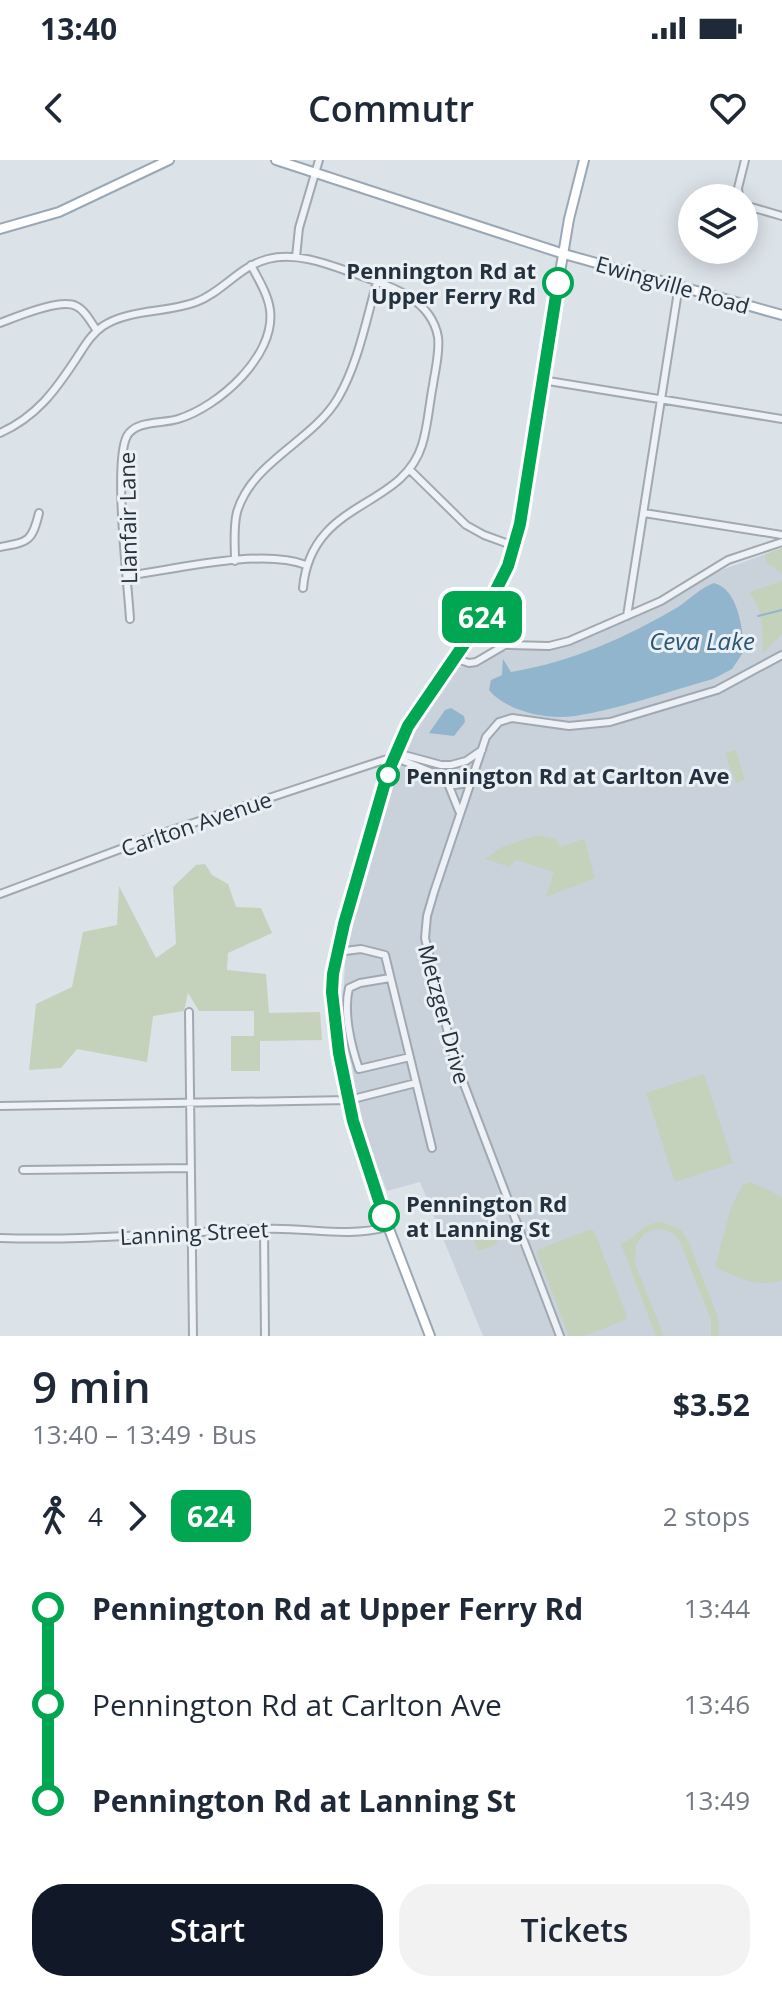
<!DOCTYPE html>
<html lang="en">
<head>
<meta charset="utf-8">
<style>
	body { margin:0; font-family:"Open Sans",sans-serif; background:#f2f2f3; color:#1f2937; height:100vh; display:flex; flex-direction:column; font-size:30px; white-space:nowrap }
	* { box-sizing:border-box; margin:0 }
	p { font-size:26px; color:#747a83 }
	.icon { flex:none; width:44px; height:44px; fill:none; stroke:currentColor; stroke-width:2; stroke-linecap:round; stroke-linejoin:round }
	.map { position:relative; height:1176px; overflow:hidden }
	.panel { display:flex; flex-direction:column; background:#fff; flex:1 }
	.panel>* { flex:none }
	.badge { padding:0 16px; border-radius:12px; font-size:28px; line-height:52px }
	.controls { position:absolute; left:678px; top:24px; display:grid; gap:16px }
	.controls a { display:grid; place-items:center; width:80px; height:80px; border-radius:50%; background:#fff; box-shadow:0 4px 20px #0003; font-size:40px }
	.map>.badge { position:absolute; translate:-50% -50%; box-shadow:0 0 0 4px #fff }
	.legs { display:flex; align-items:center; gap:12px; height:88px; padding:0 32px; font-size:26px }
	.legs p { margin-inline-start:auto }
	.headline { display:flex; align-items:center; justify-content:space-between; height:136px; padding:0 32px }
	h1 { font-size:44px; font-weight:600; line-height:60px }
	.action { display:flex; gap:16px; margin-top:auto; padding:16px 32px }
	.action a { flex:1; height:92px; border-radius:32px; background:#111827; color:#fff; font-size:32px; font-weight:600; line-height:92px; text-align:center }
	.action a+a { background:#f2f2f3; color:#1f2937 }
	ul { padding:0 32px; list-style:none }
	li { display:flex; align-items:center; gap:28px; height:96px; font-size:30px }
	li i { display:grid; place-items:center; width:12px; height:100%; margin:0 10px; background:currentColor }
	li i::after { content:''; width:20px; height:20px; margin:-10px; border:6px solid; border-radius:50%; background:#fff }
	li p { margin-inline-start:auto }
	li:first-child i { background:linear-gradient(#0000 50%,currentColor 0) }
	li:last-child i { background:linear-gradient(currentColor 50%,#0000 0) }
	.status { display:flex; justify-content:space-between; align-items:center; height:56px; padding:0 40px; background:#fff; direction:ltr }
	.status svg { height:22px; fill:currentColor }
	header { display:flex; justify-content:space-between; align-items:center; height:104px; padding:0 32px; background:#fff; font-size:36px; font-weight:600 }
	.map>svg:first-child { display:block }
</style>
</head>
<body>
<div class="status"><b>13:40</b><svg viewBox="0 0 49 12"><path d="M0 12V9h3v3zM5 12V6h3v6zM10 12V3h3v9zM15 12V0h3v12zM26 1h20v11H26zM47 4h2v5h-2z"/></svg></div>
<header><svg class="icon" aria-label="back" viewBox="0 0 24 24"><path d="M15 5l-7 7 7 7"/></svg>Commutr<svg class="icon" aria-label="heart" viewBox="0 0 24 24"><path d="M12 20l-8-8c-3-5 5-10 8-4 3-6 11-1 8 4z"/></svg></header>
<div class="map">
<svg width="782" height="1176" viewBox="0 0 782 1176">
	<rect width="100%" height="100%" fill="#dbe2e8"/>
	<path fill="#c9d1da" d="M782,388V1176H483L420,1022L387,1031L368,983L355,927L343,840L346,789L394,620L412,575L434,538L458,507L480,506L497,491L560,488L668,441L719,411Z"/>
	<path fill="#c4d2bb" d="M782,388V414L766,402L765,394Z
		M782,421V474L763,493C763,470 764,451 749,432Z
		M736,590L745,620L736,623L725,593Z
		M538,675L555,679L561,687L584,679L595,718L546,737L554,712L516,700L509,707L485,699L502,687Z
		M205,704L212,715L228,724L236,747L261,748L272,773L228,793L227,810L266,814L269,853L320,852L322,880L260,881V911H231V876H254V851H199L188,833L184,851L153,856L147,902L77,889L61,908L29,910L36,844L72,827L83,772L117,765L119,726L156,798L176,784L173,727L196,705Z
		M704,914L733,1003L675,1022L646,933Z
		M750,1022L769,1030L782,1038V1120C757,1129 738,1117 715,1107L731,1047L743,1025Z
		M662,1062L681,1070L688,1081L718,1157L719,1176H711V1160L680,1081C671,1068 658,1067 645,1073L636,1084L635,1103L664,1176H656L621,1084C637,1078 641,1063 662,1062Z
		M589,1070L594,1071L627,1156L625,1160L584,1176H569L537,1093L539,1089Z
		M493,1071L498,1084L478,1091L473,1079Z"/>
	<path fill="#91b5cc" d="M714,423C738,429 743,469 744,491L732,509L713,519C670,531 619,549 575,556C548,560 507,552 489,530L491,520L502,515L503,499L511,512C568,503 628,477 678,447C690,439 700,428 714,423Z
		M451,548L464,556L465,562L454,576L429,573L445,550Z"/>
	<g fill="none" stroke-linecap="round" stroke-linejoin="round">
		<path stroke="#91b5cc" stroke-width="2" d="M758,456L782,450"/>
		<g stroke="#a0a9b2" stroke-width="10">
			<path id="minor" d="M739,38L738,28L745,0
				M744,45L782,56
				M296,97L299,68L319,0
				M0,163C16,157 60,138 76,146C85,150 91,162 97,171
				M542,220L782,259
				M0,273C36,257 55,231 76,199C84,187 91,174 103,166C129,149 167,153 196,142C223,132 239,106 268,99C295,92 325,103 350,112C384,124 431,136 438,177C440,193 435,210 433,225C429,245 428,266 422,285C402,350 311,339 303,428
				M409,309L466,365L484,375L514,386
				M644,353L782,375
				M0,387C28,382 32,382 39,353
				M235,401C235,385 233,368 237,352C252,301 312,282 338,238C358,204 366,160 377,122
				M127,416C176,409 262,388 306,405
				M627,456L679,125
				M130,459C128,424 113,303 127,276C136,260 162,264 178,259C218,247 276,196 270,150C268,134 258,119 251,105
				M456,499L469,503L476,502L505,485L549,486L569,481L661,441L728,400L782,382
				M394,597L436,614L454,625L470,623
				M447,621L459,651
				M0,734L166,672L384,600L404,595L441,605H451L466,601L482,590
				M337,792L361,789L385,795L432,988
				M390,818L360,823L349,828C343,852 351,886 359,909L410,897
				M189,852L193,1176
				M0,946L349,940L416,923
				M23,1010L191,1008
				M264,1069L265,1176
				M0,1078C88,1081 177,1072 265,1069C307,1067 346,1078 387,1067
				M560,1176L454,898L425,778L427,756L434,732L486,577L499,562L512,558L569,566L610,562L717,530L782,495"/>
		</g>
		<g stroke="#99a8b4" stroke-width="12">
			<path id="major" d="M276,0L564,94L782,155
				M0,69L59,52L169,0
				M430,1176L368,1014L353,961L332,851L333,814L344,764L399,585L414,557L456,499L492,442L514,386L569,59L584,0"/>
		</g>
		<use href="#minor" stroke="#eef2f6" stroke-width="6"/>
		<use href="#major" stroke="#fff" stroke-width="8"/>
	</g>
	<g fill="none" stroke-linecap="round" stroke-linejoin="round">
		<g stroke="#fff" stroke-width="18">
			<path id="line-1" d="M384,1056L353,961L339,893L332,832L333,814L344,764L388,612L408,566L482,458L508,406L520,364L558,123"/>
		</g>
		<use href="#line-1" stroke="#00a651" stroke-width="12"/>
	</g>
	<g fill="#fff" stroke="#00a651" stroke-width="4">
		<circle cx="558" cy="123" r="14"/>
		<circle cx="388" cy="615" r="10"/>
		<circle cx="384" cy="1056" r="14"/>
	</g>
	<g text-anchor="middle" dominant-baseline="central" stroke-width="6" stroke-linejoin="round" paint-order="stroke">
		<g font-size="22" font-weight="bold" fill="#24313f" stroke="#ebf0f5" text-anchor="start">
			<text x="536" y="110" text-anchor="end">Pennington Rd at<tspan x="536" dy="25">Upper Ferry Rd</tspan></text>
			<text x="406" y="615">Pennington Rd at Carlton Ave</text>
			<text x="406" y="1043">Pennington Rd<tspan x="406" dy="25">at Lanning St</tspan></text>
		</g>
		<g font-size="22" fill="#24313f" stroke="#ebf0f5">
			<text transform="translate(673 124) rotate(16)">Ewingville Road</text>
			<text transform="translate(127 358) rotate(-91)">Llanfair Lane</text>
			<text transform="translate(196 663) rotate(-19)">Carlton Avenue</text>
			<text transform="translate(445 854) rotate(75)">Metzger Drive</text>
			<text transform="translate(194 1072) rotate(-3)">Lanning Street</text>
		</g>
		<g font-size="24" font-style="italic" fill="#2a5677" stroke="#ebf0f5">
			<text x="702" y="480">Ceva Lake</text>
		</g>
	</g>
</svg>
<div class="controls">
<a><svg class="icon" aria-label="layers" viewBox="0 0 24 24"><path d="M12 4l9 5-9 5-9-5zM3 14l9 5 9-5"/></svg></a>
</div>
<b class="badge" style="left:482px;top:457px;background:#00a651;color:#fff">624</b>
</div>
<section class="panel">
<div class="headline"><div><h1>9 min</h1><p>13:40 – 13:49 · Bus</p></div><b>$3.52</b></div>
<div class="legs"><svg class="icon" aria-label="walk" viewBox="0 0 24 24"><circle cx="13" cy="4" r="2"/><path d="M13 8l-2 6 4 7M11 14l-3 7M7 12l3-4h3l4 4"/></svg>4<svg class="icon" aria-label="forward" viewBox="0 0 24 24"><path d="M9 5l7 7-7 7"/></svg><b class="badge" style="background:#00a651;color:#fff">624</b><p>2 stops</p></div>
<ul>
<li><i style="color:#00a651"></i><b>Pennington Rd at Upper Ferry Rd</b><p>13:44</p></li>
<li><i style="color:#00a651"></i><span>Pennington Rd at Carlton Ave</span><p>13:46</p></li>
<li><i style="color:#00a651"></i><b>Pennington Rd at Lanning St</b><p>13:49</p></li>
</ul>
<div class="action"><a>Start</a><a>Tickets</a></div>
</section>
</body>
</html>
